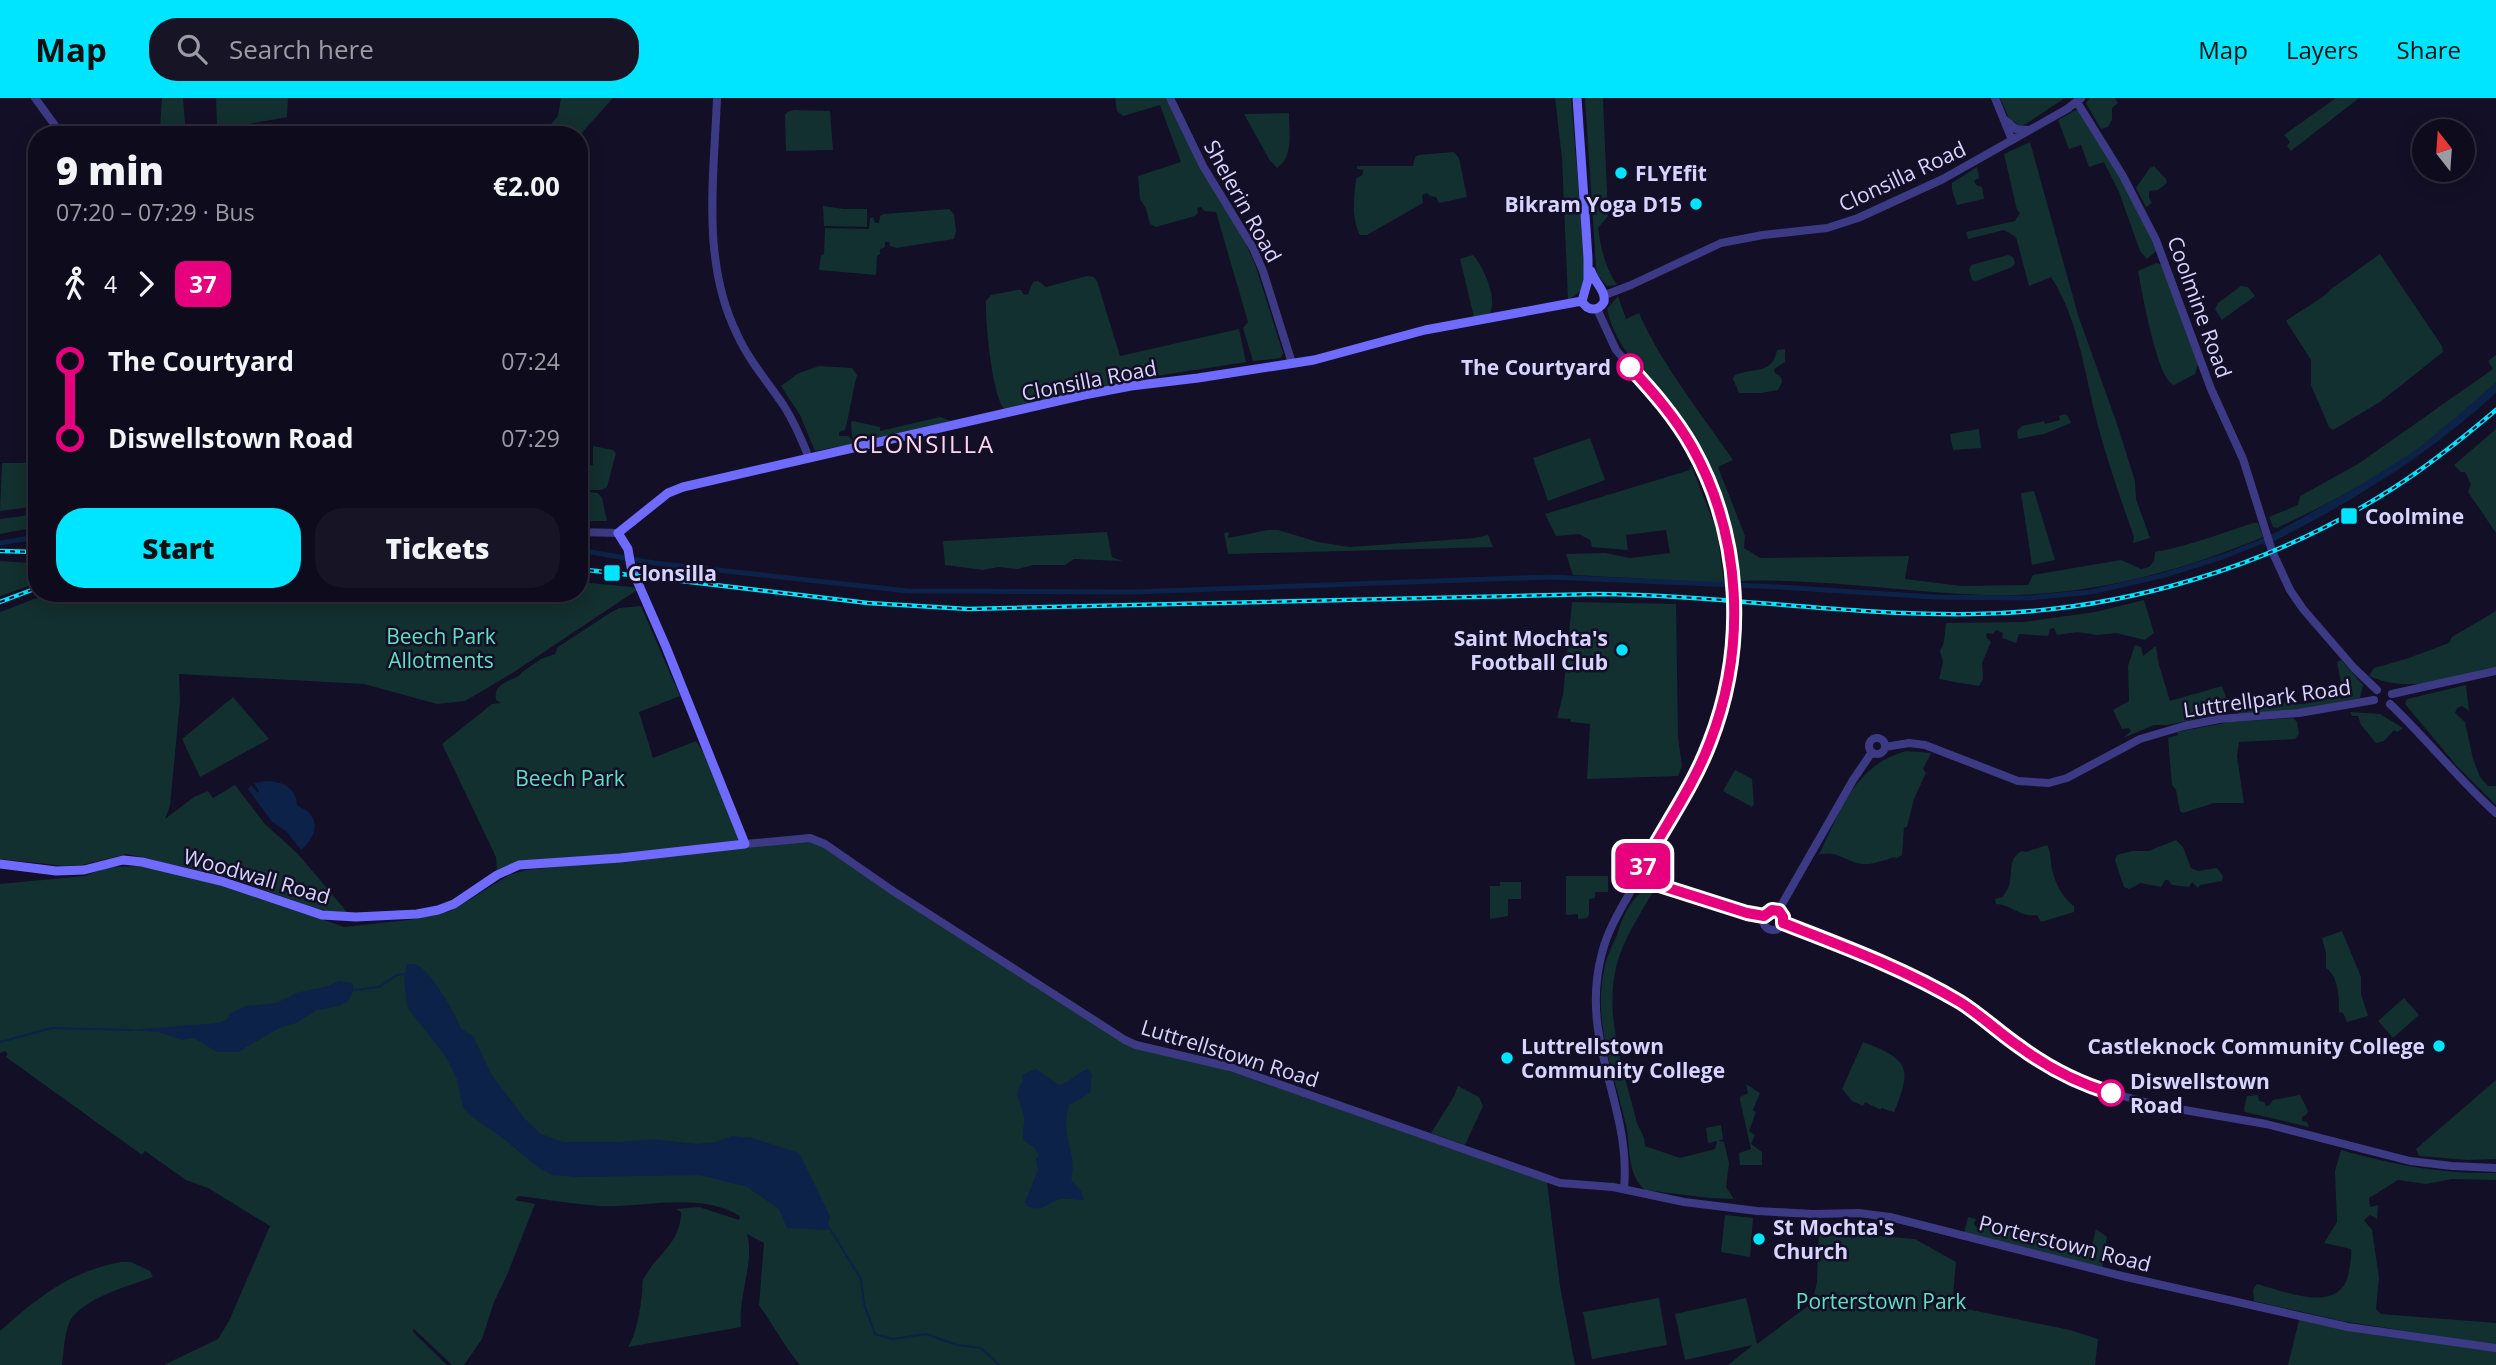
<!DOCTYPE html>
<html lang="en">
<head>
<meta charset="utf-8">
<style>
	body { margin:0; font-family:"Open Sans",sans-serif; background:#171425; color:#f1f3f6; height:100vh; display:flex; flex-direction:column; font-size:26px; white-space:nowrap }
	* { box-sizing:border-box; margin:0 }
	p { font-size:23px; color:#9b9ba3 }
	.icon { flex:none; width:38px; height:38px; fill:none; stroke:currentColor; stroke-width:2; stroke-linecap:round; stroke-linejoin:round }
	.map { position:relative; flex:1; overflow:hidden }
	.panel { position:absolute; left:28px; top:28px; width:560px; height:476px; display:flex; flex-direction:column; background:#0e0b1c; border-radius:28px; box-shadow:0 4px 18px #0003,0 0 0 2px #2e2b3b }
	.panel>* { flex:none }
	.badge { padding:0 14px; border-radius:10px; font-size:24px; line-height:46px }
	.needle { width:46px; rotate:343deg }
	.tools { position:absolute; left:2412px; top:21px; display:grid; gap:14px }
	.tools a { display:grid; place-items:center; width:63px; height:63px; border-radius:50%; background:#0e0b1c; box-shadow:0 4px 18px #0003,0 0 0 2px #2e2b3b; font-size:35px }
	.map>.badge { position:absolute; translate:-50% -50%; box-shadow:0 0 0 4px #fff }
	.legs { display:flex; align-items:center; gap:10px; height:77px; padding:0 28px; font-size:23px }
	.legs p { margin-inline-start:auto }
	.head { display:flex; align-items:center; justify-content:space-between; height:119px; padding:0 28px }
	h1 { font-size:38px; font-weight:800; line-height:52px }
	.cta { display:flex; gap:14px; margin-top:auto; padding:14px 28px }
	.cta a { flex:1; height:80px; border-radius:28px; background:#00e5ff; color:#111; font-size:28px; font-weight:800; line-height:80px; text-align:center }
	.cta a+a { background:#171425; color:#f1f3f6 }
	ul { padding:0 28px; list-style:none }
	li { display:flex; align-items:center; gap:24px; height:77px; font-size:26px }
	li i { display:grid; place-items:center; width:10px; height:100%; margin:0 9px; background:currentColor }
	li i::after { content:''; width:18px; height:18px; margin:-9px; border:5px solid; border-radius:50%; background:#0e0b1c }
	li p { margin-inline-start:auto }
	li:first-child i { background:linear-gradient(#0000 50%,currentColor 0) }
	li:last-child i { background:linear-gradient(currentColor 50%,#0000 0) }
	header { display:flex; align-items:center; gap:42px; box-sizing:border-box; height:98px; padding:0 35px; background:#00e5ff; color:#111 }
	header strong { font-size:33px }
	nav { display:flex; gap:38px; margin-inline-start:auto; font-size:24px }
	.search { width:490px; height:63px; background:#171425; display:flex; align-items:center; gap:18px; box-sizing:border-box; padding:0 24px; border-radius:28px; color:#9b9ba3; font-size:26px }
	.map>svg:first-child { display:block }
</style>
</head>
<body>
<header>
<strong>Map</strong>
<div class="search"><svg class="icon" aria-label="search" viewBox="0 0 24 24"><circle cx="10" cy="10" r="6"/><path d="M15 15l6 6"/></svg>Search here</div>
<nav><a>Map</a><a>Layers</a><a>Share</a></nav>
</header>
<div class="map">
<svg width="2496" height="1267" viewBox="0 0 2496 1267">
	<rect width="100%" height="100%" fill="#130f26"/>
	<path fill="#12302f" d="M162,0H183L186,37H106L160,30Z
		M216,0H288L287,19L220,31L217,28Z
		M561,0H613L579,38L552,37L548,30L558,18Z
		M1115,0H1165L1236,125L1255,166L1283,255L1281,260L1253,263L1243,230L1248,224L1216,114L1204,113L1201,109L1197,110L1198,115L1195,118L1156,129L1150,126L1146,111L1140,101L1138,78L1181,64L1160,7L1123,18L1117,13Z
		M1555,0H1571L1586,181C1583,192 1578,196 1568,202L1562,60Z
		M1585,0H1603L1608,118L1598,130C1601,151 1605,169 1617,187L1607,188L1597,176L1596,168Z
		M2000,0H2065L2024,27H2018L2014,23L2011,25Z
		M2090,0H2115L2118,5L2112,10V22L2108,29L2101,31L2086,5Z
		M2336,0H2359L2291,53L2287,48L2290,44L2284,37Z
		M794,12L830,13L833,52L786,53L785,17L787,14Z
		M2076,12L2079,13C2109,57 2137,103 2156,153L2147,161L2140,153L2119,94L2104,64L2089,69L2081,47L2069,51L2058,22Z
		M1289,15C1289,34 1294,59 1277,70L1269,61L1244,16Z
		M2030,44L2078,217L2117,326L2135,383L2136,401L2150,440L2133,445L2134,439C2120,399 2105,357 2095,316C2084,270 2077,219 2051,179L2029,188L2016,139L2004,132L1968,141L1966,134L2015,123L2020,115L2017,112L2004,56Z
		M1454,54L1459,60L1467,99L1439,105L1436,99L1430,98L1427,95L1422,97L1423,105L1367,137H1360C1351,120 1354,99 1356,81L1363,76V72L1357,71V68H1413L1415,59L1418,57Z
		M2154,68L2166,81L2167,85L2158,92L2149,93V100L2152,105L2146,109L2136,90L2150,70Z
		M1977,69L1979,80L1974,83L1976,87L1982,89L1984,101L1957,107L1952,92V85Z
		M823,108L844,111H867V129L824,128Z
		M949,111L954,116L956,133L954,141L896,150L890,148L889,144H885V149L880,151V156L877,158L876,177L819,172L821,157L824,156L825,130L869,131L870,120L873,119L875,125H879L880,118L884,116Z
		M2380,156L2442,248L2443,254L2380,304L2333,332L2329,329L2311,287V262L2286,223C2297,214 2325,200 2331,191Z
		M1473,157C1482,167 1498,198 1490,215L1474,219L1460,161Z
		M2008,157L2013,159L2015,165L2012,169L1976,183L1972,182L1969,172L1971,167Z
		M2156,165L2163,167L2198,266L2195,276L2174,287C2157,282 2142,193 2138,173Z
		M1087,178L1094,179L1097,183L1120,258L1239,231L1246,264L1137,281L1004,311C992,296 985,224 986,203L991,197L1017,192H1021L1024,197L1028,196L1033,184L1038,183L1046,189Z
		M2241,188L2248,189L2255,198L2222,222L2215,211L2218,205Z
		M1618,198L1626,221L1639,215C1662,267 1700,314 1733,362L1718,369L1745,438L1744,450L1760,460L1909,458L1905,481L1962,488L2028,487L2033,477L2121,462L2141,471L2149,469L2154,463L2155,454C2190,448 2221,435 2254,425H2258L2263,439C2175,476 2080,500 1984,497C1902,494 1821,480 1739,483C1736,463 1734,443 1730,424C1724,393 1708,361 1692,335C1665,292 1617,260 1607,211Z
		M1785,251V264L1774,271L1775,275L1781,279L1782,284L1778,292L1761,295H1739L1733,281L1735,277C1755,269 1772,277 1777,252Z
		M2496,257V285C2470,307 2445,331 2418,351C2374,382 2326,407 2277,430L2273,429L2269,419L2298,407L2300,398L2358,366L2493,271L2488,263Z
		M819,268L852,270L857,277C852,295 850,315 845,332L839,334V338H848L856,345L815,353L800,317L781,288L797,276Z
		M2065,316L2068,318L2071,325L2044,336L2018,341L2017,333L2022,328L2044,323L2045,326L2060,322L2059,318Z
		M940,319L951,323L859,345L852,339L851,324L853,323L880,329V333Z
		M1979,331L1981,350L1953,352L1950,336Z
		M2496,331V435L2468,394L2471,386L2465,374H2461L2454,367Z
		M1590,340L1605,382L1548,403L1533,360Z
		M593,348L613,352L616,355L607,389L602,392H579V368L593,367Z
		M2,365H37V408L0,413Z
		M1691,367L1717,433L1724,485L1573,477L1566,456L1605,455L1630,460L1670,455L1666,432L1626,437L1628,452L1592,449L1590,442L1579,436L1556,438L1545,416L1690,372Z
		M579,393L598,395L602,400L607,423H579Z
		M2034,393L2055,462L2032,467L2021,395Z
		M37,416V429L0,436V421Z
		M1268,432H1278L1318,444L1350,449L1475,440L1488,437L1493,449L1228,456L1224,435L1229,434L1228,440Z
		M1107,434L1112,459L1122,463L1074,461L1065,467H1033L1018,471L998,469L983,472L945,467L943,443Z
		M33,462L37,463V485L0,498V463L30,465Z
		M579,484L632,489L637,492L511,576L465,603L437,606L364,586L179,576L180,603L170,708L165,721L194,699L208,693L213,700L235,687L265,726L298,756L347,814H330L315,810L228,779L127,756L82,767L64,768L0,761V514L50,495H579Z
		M2144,502L2154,535L2145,542L2116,535L2097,537L2077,534L2057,537L2054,530L2050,531L2048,538L2019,536L2016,545L2002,540L2003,535L1996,532L1993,536L1987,535L1986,539L1991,544L1982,565L1983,581L1979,588C1968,586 1952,584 1939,581L1943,564L1940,553L1944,544L1946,525L2024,524L2095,514Z
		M1572,504L1676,506L1678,639L1682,668L1678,678L1587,681L1590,626L1571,624L1570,621L1557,620L1563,597Z
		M641,508L680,598L639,614L653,660L696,643L709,663L739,742L497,774L496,759L442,646L492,606L501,605L496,602C493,585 509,584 520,577L522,574L541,561L555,556L558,549L610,515L619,510Z
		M2496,513V569C2454,578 2411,597 2369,578L2374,570L2406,561L2449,545L2452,539Z
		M2135,547L2141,549L2143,558L2156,548L2159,567L2170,603L2222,588L2228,605L2227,614L2168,627H2154L2123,640L2131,633L2129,630L2122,631L2113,612L2129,603L2128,568Z
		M2341,562L2363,587L2360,600L2311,610L2241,616L2237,614L2238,612L2259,606L2273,597C2289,615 2319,602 2340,598L2341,601L2349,599L2346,590H2342L2337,564Z
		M2466,587L2469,613L2462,608L2457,610L2455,615L2465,624L2473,661L2480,679L2488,688H2496V707L2456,667L2405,606L2407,601Z
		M233,599L269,641L200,679L182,641Z
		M2350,614L2380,616L2403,630L2397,634L2394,632L2384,643L2376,645L2361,627L2358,618H2352Z
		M2293,620L2297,624L2299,636L2295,641L2239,644L2237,658L2244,705H2214L2183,715L2180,713L2176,692L2172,687L2168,640L2178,637L2177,634L2230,624Z
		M1906,653L1931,655L1923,671L1926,675L1914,701L1907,729L1904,730L1902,757L1896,761L1895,759C1884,762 1873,767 1862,766C1846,764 1837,751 1819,757C1840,713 1855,667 1906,653Z
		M1735,672L1752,681L1754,706L1752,709L1723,693Z
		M2176,742L2183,749L2191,770L2198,773L2217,770L2223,778L2222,783L2200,787L2198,790L2192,784L2189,789L2172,787L2168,782H2165L2161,789L2141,785L2129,791L2124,789L2115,762L2117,757L2132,753H2149Z
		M809,743L820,746L1142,952L1226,972L1547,1084L1560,1188L1575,1267H800C785,1249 773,1227 759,1207L764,1145L747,1136C755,1163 738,1197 741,1229L628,1249C637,1235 640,1212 642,1196C643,1190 641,1184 644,1180C657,1156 681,1145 681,1114L676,1111L699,1109L739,1122L740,1118C699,1093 645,1110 600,1108C572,1106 545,1101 518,1098L515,1102L535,1106L507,1177L494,1204L482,1241L464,1267H452L414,1231L413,1234L447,1267H164L218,1241L229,1223L270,1128L208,1090L186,1082L145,1053L142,1057L6,959L8,956L5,953L0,955V786L85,778L109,769L144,768L230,788L344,829L409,822L451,813L509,777L526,772Z
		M2047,747C2052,755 2050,767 2053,775C2056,787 2064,801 2074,808V814L2041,824L2037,817C2021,820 2010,806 1996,806L1995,801L2003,799C2005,795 2009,790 2010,784C2012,771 2009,760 2022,753L2026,754Z
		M1566,778H1608V794H1595V800L1589,801V817L1587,820L1578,821V816L1566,817Z
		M1500,784H1521V801H1508V818L1490,821V788H1500Z
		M1645,792L1653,794C1642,813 1630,831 1622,851C1599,907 1623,969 1637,1025L1644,1040L1645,1048L1680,1060L1715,1051L1717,1043L1708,1045L1706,1030L1721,1027L1723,1041L1718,1043L1724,1044L1729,1065L1726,1089L1734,1101L1710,1100L1645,1092C1626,1075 1631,1050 1626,1027C1614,975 1593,926 1604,872C1606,860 1612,848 1617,837C1622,820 1630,801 1645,792Z
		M2342,833L2361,879V896L2368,918L2347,924L2343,915L2339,914C2339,900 2339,879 2326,870V855L2322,840Z
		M2404,900L2419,917L2393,940L2378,923Z
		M1863,944C1908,961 1913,969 1894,1014L1881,1010V1012L1865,1004L1863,1008L1852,1003L1842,991Z
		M2496,982V1061L2468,1062L2419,1058L2416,1051Z
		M1746,986L1760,995L1753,1012L1756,1014L1749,1033L1755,1037L1751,1046L1762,1054V1067H1740L1739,1055L1751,1051L1740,1002V999L1748,995Z
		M1458,988L1479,999L1483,1008L1465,1047L1431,1035L1453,1000Z
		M2258,997L2259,1003L2264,1004L2266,1008L2270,1007L2273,1002L2300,997L2308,1013L2306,1017L2302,1019V1023L2307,1024L2309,1029L2245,1014L2244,1011L2247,998Z
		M2341,1052C2393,1067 2442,1076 2496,1075V1082L2452,1081L2426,1086L2398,1082L2369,1100L2370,1109L2378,1107L2377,1121L2370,1117L2364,1122L2372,1132L2379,1180L2376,1211L2381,1216L2496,1225V1247L2342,1223L2254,1203L2253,1192L2257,1186C2287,1194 2342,1218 2349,1173C2350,1165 2352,1158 2351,1151L2324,1145L2337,1124L2335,1073Z
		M1725,1117L1753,1120L1750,1159L1721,1154Z
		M1968,1119L1976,1121L1974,1125L1977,1130L1987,1128L2063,1147L2072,1156L2078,1153L2077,1144L2092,1147L2096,1131L2107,1139L2102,1171L1964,1135Z
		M1819,1133L1915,1141L1956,1164L1952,1208L2070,1232L2098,1241L2095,1267H1728L1753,1247L1685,1262L1675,1216L1746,1200L1757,1246L1812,1205L1817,1184Z
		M120,1164H131L150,1173L153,1179C129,1188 83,1200 70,1223C64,1236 64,1253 62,1267H0V1233C39,1199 67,1175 120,1164Z
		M1659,1200L1667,1247L1592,1261L1583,1214Z
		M2300,1218L2496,1250V1267H2288Z"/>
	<path fill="#0c2248" d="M2496,285V295C2427,358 2348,407 2264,448L2262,442L2359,388L2418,351Z
		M267,683C284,684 296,690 297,707C301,710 308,712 311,717C320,729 311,744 301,752L286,733L272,724L248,691L251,687L258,695L259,693L254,685Z
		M407,866C411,866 415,866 419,868C432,876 456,916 461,931L473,938L491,976L525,1021L541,1036L563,1044H620L653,1041L696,1046L716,1044L732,1038L752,1040L799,1055L830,1118L827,1132L787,1130L779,1111L747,1089L700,1077L578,1079L552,1077L539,1070L504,1041L471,1018L463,1009L457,981L446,959L407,909L404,882Z
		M340,883L352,885L354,892L348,903L339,908L317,912L296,925L279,930L238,954H217L194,940L182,942L158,934L128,932L219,925L227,921L231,915L246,908L277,905L296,895L328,888Z
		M1036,971L1059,987C1071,985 1076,974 1088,971L1092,976L1090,995L1069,1007C1059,1037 1078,1055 1071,1082L1081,1093L1084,1102C1077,1103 1068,1099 1060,1101C1047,1105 1042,1115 1027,1108L1025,1104L1038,1072L1036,1061L1039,1057L1034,1049L1024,1043C1021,1034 1025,1029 1024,1020C1022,1002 1011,1000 1023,982L1022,977Z"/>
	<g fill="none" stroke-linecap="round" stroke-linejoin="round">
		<path stroke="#0c2248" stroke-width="2" d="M355,892L379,889L397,877L404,876
			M0,944L52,930L132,932
			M828,1128L861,1181L864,1206L875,1236L893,1241L926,1236L957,1247L981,1250L999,1267"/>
		<path stroke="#0c2248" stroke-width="5" d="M0,445L37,439
			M579,452L654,465L908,493L1133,494L1549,479L1779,489L1934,499L2028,500L2091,494L2165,477L2225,458L2268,441"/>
		<path stroke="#3d3a85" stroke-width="8" d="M35,0L62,37
			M717,0C714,79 701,163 737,236C749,263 768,284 784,308C794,324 802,342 809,360
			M1170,0L1203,68L1253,150L1263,173L1292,265
			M1995,0L2012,42
			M2077,4L2123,78L2156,142L2211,291L2243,361L2272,453L2290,492L2303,511L2354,570L2377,592
			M2004,21L2016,31L2029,32
			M1605,197L1631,187L1721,145L1763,137L1827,130L1858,120L1943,81L2067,11L2081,0
			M1597,211L1616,252L1670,315L1692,349L1718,412L1730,460
			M579,434L618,435
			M2392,596L2496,573
			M2390,606C2427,641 2458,681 2496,715
			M1869 648a8 8 0 1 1 16 0a8 8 0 1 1-16 0Z
			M1885,649L1909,645L1925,647L2018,683L2049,685L2067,680L2140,641L2184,628L2219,621L2299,615L2374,602
			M745,746L810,740L825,746L893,793L1125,942L1136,947L1230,969L1560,1085L1613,1089L1684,1104L1757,1113L1813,1116L1859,1115L1890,1119L2122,1178L2348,1229L2496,1250
			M1638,780L1666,791L1764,818
			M1763 822a10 10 0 1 1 20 0a10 10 0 1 1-20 0Z
			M1778,813L1853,682L1872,654
			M1783,825L1840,848L1943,895L1970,911L2019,949L2052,970L2107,994L2161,1008L2266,1026L2410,1063L2452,1068L2496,1070
			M1624,1091C1632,1007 1578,943 1602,855C1609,827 1626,803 1639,778C1659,737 1686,698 1705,656C1717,630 1724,603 1730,575"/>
		<path stroke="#6f6bff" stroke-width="9" d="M1577,0L1588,160V182L1582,203
			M1582,203C1587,213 1598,214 1604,204C1606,192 1594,184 1591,173
			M0,766L56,773L84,772L123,762L142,764L221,783L322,817L356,819L417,816L438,812L454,806L497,777L519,767L620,760L745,746L666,549L631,469L628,451L618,435L668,395L683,389L1084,297L1131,288L1198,280L1314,262L1425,232L1582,203"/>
		<g stroke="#00e5ff" stroke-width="4.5">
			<path id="rail" d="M0,453L37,454
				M579,471L868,505L968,511L1597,496C1723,497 1848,518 1974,516C2121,514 2271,469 2395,389C2431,366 2464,339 2496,312
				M0,504L37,490"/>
		</g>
		<use href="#rail" stroke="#130f26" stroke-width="2" stroke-dasharray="5" stroke-linecap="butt"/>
		<path stroke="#3d3a85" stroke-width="8" d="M1730,575L1734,530L1730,460"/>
	</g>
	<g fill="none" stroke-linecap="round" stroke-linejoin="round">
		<g stroke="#fff" stroke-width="16">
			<path id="line-1" d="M1630,269C1653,294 1675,319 1692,349C1742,438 1747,549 1710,644C1692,692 1660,734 1637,780L1747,815L1764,818L1772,812L1779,813L1783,819V825C1842,848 1905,871 1960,904C1981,917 1999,935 2020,949C2047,969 2078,985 2111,995"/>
		</g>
		<use href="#line-1" stroke="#e6007e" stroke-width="10"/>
	</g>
	<g fill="#00e5ff" stroke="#130f26" stroke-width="2.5">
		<circle cx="1621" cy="75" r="7"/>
		<circle cx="1696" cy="106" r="7"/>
		<rect x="2340" y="409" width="18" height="18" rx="3.5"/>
		<rect x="603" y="466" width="18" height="18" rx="3.5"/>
		<circle cx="1622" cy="552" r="7"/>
		<circle cx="2439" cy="948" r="7"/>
		<circle cx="1507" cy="960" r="7"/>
		<circle cx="1759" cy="1141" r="7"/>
	</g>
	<g fill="#fff" stroke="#e6007e" stroke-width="3.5">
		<circle cx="1630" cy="269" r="12"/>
		<circle cx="2111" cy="995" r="12"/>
	</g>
	<g text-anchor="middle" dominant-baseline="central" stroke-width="5" stroke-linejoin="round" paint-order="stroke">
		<g font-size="21" font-weight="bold" fill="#d9d4ff" stroke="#130f26" text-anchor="start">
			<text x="1635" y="75">FLYEfit</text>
			<text x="1682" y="106" text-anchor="end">Bikram Yoga D15</text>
			<text x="2365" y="418">Coolmine</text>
			<text x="628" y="475">Clonsilla</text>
			<text x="1608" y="540" text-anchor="end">Saint Mochta's<tspan x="1608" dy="24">Football Club</tspan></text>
			<text x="1521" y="948">Luttrellstown<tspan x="1521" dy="24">Community College</tspan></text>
			<text x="2425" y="948" text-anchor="end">Castleknock Community College</text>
			<text x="1773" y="1129">St Mochta's<tspan x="1773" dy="24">Church</tspan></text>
		</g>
		<g font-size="21" fill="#d9d4ff" stroke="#130f26">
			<text transform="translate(1902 78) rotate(-25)">Clonsilla Road</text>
			<text transform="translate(1243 103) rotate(61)">Shelerin Road</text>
			<text transform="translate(2200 209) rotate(70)">Coolmine Road</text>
			<text transform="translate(1089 282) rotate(-11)">Clonsilla Road</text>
			<text transform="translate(2267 600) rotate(-8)">Luttrellpark Road</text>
			<text transform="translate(257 778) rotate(16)">Woodwall Road</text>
			<text transform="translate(1230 955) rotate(17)">Luttrellstown Road</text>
			<text transform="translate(2065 1145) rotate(14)">Porterstown Road</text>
		</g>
		<g font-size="21" font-weight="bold" fill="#d9d4ff" stroke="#130f26" text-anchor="end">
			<text x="1611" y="269">The Courtyard</text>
			<text x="2130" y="983" text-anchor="start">Diswellstown<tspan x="2130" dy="24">Road</tspan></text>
		</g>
		<g font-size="21" fill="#5fe0c0" stroke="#130f26">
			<text x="441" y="538">Beech Park<tspan x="441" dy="24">Allotments</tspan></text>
			<text x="570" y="680">Beech Park</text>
			<text x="1881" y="1203">Porterstown Park</text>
		</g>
		<g font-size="24" letter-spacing="2" fill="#ffd6f0" stroke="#130f26">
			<text x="924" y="345">CLONSILLA</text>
		</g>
	</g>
</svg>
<div class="tools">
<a><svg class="needle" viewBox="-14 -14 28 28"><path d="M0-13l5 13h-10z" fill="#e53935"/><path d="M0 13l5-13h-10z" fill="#9b9ba3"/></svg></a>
</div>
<b class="badge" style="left:1643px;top:768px;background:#e6007e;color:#fff">37</b>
<section class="panel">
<div class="head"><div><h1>9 min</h1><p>07:20 – 07:29 · Bus</p></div><b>€2.00</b></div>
<div class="legs"><svg class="icon" aria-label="walk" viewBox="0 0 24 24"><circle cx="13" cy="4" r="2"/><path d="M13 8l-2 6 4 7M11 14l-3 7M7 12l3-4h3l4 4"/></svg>4<svg class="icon" aria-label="forward" viewBox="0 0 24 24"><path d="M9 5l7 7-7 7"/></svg><b class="badge" style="background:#e6007e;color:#fff">37</b></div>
<ul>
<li><i style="color:#e6007e"></i><b>The Courtyard</b><p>07:24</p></li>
<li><i style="color:#e6007e"></i><b>Diswellstown Road</b><p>07:29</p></li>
</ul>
<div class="cta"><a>Start</a><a>Tickets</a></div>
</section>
</div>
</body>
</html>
